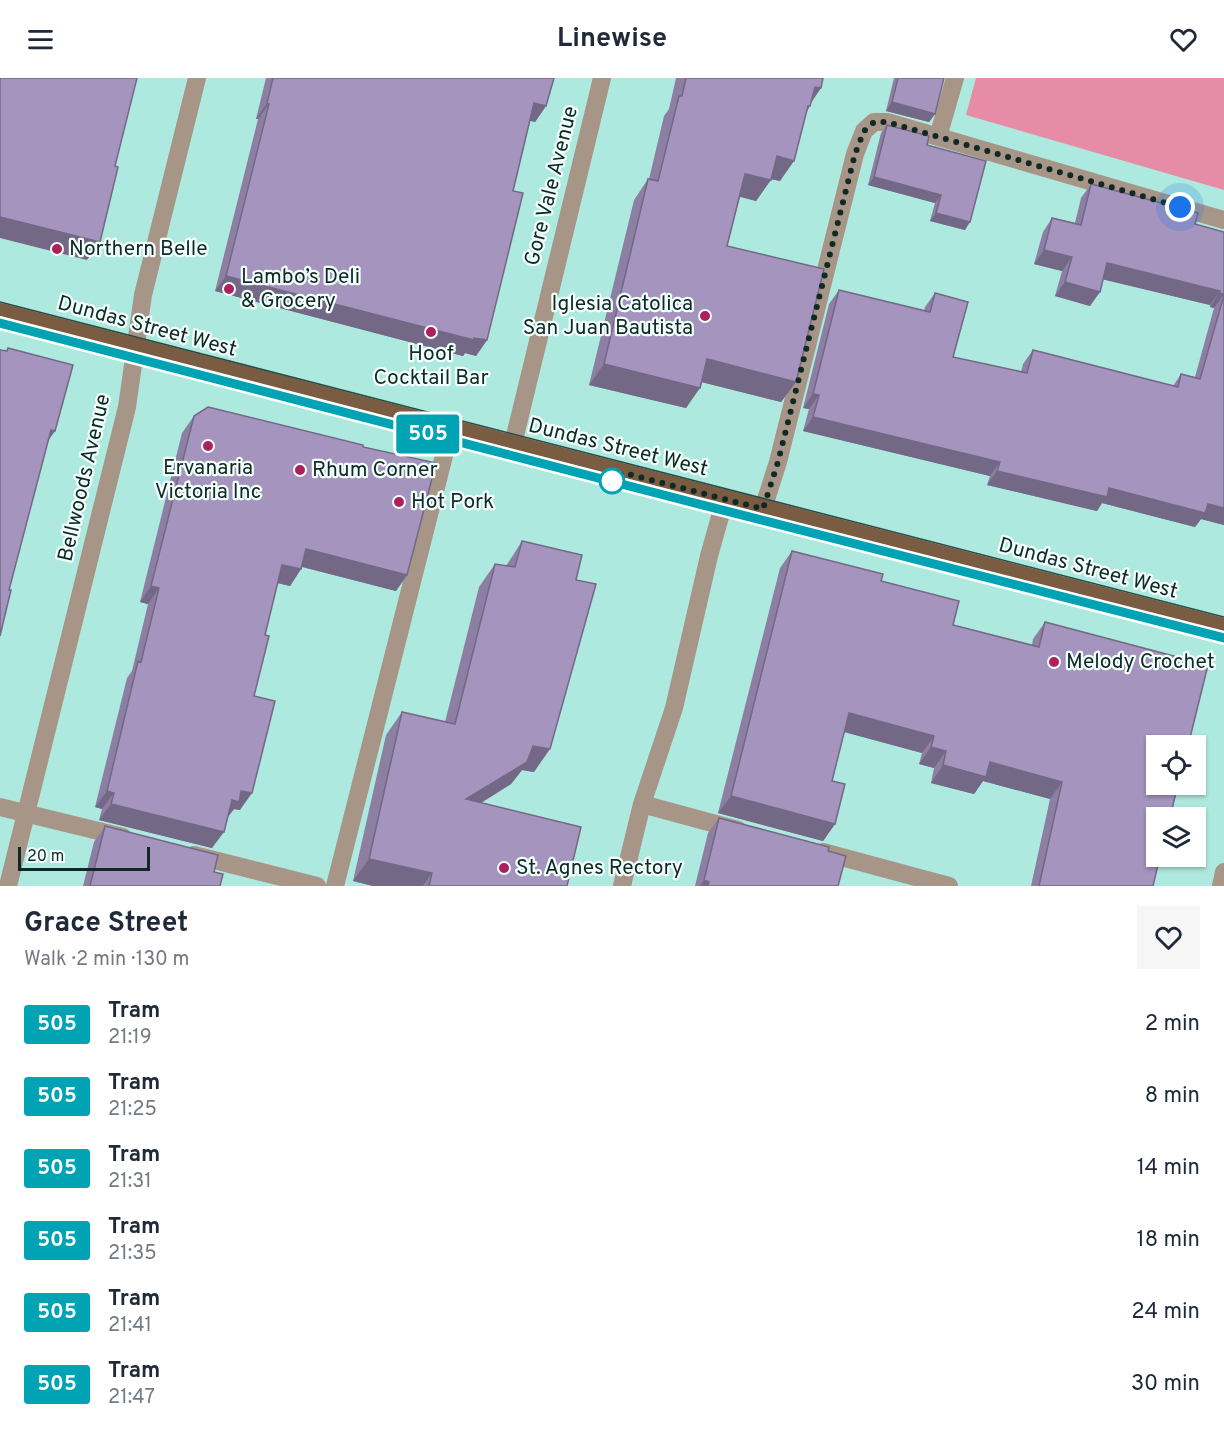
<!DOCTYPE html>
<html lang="en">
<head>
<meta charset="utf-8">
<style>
	body { margin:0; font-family:Overpass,sans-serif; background:#f6f6f7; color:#1f2937; height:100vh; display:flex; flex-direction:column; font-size:22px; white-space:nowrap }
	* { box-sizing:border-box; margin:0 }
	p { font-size:20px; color:#747a83 }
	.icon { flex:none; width:33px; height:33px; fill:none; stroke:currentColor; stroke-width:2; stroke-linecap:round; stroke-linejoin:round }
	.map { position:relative; height:808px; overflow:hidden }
	.side { display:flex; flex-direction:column; background:#fff; flex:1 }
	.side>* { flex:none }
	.badge { padding:0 12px; border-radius:4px; font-size:21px; line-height:39px }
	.tools { position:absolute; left:1146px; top:657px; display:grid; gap:12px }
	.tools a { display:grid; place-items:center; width:60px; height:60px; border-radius:0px; background:#fff; box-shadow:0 2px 4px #0004; font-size:30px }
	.scale { position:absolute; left:18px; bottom:15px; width:132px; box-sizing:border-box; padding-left:6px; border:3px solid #112925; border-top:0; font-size:16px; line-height:21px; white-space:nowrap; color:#112925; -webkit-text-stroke:4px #f3fffc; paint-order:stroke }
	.you { position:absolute; width:30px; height:30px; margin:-15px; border:4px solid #fff; border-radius:50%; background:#1a73e8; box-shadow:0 0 0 9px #1a73e833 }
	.map>.badge { position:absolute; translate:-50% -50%; box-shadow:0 0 0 3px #fff }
	.round { display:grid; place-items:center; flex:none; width:63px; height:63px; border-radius:0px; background:#f6f6f7 }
	.headline { display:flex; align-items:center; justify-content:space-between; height:102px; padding:0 24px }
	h1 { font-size:28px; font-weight:700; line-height:45px }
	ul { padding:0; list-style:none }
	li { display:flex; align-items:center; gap:18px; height:72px; padding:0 24px }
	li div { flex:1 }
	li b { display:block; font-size:22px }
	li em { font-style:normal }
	li .badge { min-width:66px; font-weight:700; text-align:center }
	header { display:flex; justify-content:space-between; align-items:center; height:78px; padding:0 24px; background:#fff; font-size:27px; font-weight:700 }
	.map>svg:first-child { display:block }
</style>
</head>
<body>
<header><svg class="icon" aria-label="menu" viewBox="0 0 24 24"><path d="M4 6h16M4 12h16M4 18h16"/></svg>Linewise<svg class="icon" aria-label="heart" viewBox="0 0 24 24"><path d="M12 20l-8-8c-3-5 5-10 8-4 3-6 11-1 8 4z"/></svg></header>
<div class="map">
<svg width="1224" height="808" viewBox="0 0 1224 808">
	<rect width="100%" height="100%" fill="#ade9de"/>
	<path fill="#e68ca6" d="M976,0H1224V112L966,37Z"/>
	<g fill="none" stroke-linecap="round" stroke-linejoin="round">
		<path stroke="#a79688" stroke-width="18" d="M938,59L955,0
			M513,366L602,0
			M763,431L778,384L855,76L864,53L874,44H887L1224,142
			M642,726L738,752
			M0,729L123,759
			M823,774L949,808
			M194,777L317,808
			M8,808L127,329L143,217L197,0
			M335,808L451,350
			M622,808L642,726L674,630L709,478L725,421
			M1221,808L1224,794"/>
		<path stroke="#7a5c43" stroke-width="18" d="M0,234L1224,549"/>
		<path stroke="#2c4a45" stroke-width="1.5" d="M0,224L1224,539
			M0,245L687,423L1224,560"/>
	</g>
	<path fill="#8d7fa3" d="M266,0H554L546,28L535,44L529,42L513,113L487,262L476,278L465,275L463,278L215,213L258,41H256Z
		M676,0H823L811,24L810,28L806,34L780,103L771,101L756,123L740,119L727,168L796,304L781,324L702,304L686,330L589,307L634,122L648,101H649L664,38L669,31Z
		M894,0H944L935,36L929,44L886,33Z
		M887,47L927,67L965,152L930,143L935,125L868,107L881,55Z
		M1091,106L1195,146L1224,154V447L1201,441L1195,449L1102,425L1097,433L987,407L990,398L803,353L809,331L803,330L829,226L839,212L924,233L925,229L935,215L953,279L1021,294L1023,286L1033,272L1173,308L1181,296L1195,299L1214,230L1210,229V227L1103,201L1090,228L1055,218L1062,193L1034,186L1043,154L1052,140L1075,145L1081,120Z
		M194,338L363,369L407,497L396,513L302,489L301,491L290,508L277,505L265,557L254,618L240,732L234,731L227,740L212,770L99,742L102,731L95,729L127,600L132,593L148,526L140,524L182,355Z
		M522,463L576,502L534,694L522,692L511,706L481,725L567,808H373L353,803L386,657L402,634L445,644L479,509L495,486L506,488Z
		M792,473L881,503L953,547L1032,567L1033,561L1045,544L1153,808H1031L1050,721L983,703L974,716L931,705L934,690L919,686L922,675L844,654L832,703L835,746L823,763L718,735L780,490Z
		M719,740L828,773L838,808H695L708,755Z
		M105,748L214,794L220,808H83L94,764Z"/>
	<path fill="#736885" d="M815,9L821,10L809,28H810L796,49Z
		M892,24L935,36L929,44L886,33Z
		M267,25L269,26L258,41H256Z
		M534,25L546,28L535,44L523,41Z
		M777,78L794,83L780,103L762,99Z
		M745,96L771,102L756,123L731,116Z
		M874,99L941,117L935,125L868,107Z
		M936,135L970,144L965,152L930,143Z
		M0,139L100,164L87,182L0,160Z
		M1044,172L1072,179L1062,193L1034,186Z
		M1107,185L1220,213L1210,227L1097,200Z
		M226,198L474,260L487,262L476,278L465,275L463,278L215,213Z
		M1065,204L1100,214L1090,228L1055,218Z
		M1219,215L1224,216L1214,230L1210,229Z
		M707,281L796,304L781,324L693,302Z
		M604,286L700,310L686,330L589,307Z
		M813,316L819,317L809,331L803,330Z
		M813,339L1000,384L990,398L803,353Z
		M51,352L55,353L41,373Z
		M997,393L1208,426L1224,430V447L1201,441L1195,449L1102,425L1097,433L987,407Z
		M306,471L407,497L396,513L295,487Z
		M282,487L301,491L290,508L270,503Z
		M151,508L159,510L148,526L140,524Z
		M849,635L934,658L922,675L837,652Z
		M533,668L550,671L534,694L522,692L511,706L450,744L466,721Z
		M931,669L946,673L934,690L919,686Z
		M990,684L1062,704L1050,721L983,703L974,716L931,705L943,687Z
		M107,713L114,715L102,731L95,729Z
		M241,713L252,715L240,732L234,731L227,740L232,722Z
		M731,718L835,746L823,763L718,735Z
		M111,726L224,754L212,770L99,742Z
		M369,781L432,795L423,808H373L353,803Z
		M704,802L709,804L707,808H700Z"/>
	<path fill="#a494be" stroke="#736885" stroke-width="1.5" d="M0,0H137L115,88L118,89L100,164L0,139Z
		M273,0H554L546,28L534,25L513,113L523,115L487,262L474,260V262L226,198L269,26L267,25Z
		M686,0H823L821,10L815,9L810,28H808L794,83L777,78L771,102L745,96L727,168L824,191L796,304L707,281L700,310L604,286L648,101L658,103L679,18H682Z
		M898,0H944L935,36L892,24Z
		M887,47L929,58L927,67L986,83L970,144L936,135L941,117L874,99Z
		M1091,106L1198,135L1195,146L1224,154V216L1219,215L1220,213L1107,185L1100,214L1065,204L1072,179L1044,172L1052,140L1081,147Z
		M839,212L930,234L935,215L968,224L953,279L1027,295L1033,272L1178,309L1181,296L1200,301L1224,217V430L1208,426L1205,435L1109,410L1107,419L997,393L1000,384L813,339L819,317L813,316Z
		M8,270L73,287L55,353L51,352L9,512H11L0,558V272L7,273Z
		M208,329L363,367V369L436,385L407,497L306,471L301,491L282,487L265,557L269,558L254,618L275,623L252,715L241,713L239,724L232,722L224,754L111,726L114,715L107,713L138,583L141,584L159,510L151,508L194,338Z
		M522,463L582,477L576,502L596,506L550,671L533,668L527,684L466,721L581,749L567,808H429L432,795L369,781L402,634L455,646L495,486L515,489Z
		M792,473L883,496L881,503L959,523L953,547L1039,569L1045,544L1208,587L1188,668H1156V706H1178L1170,740H1156V778H1160L1153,808H1039L1062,704L990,684L986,699L943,687L946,673L931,669L934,658L849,635L832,703L845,706L835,746L731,718Z
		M719,740L829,769L828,773L846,778L838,808H708L709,804L704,802Z
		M105,748L218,777L214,794L223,796L220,808H90Z"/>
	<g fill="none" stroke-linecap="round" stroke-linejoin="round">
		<g stroke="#fff" stroke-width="14">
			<path id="line" d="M0,245L687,423L1224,560"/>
		</g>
		<use href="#line" stroke="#00a3b4" stroke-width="9"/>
		<path stroke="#112925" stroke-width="6" stroke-dasharray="0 10.8" d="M612,403L624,395L763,431L778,384L855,76L864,53L874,44H887L1180,129"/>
	</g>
	<g fill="#ad205b" stroke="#f3fffc" stroke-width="2">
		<circle cx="57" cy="171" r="6"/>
		<circle cx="229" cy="211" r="6"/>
		<circle cx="705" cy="238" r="6"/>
		<circle cx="431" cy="254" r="6"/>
		<circle cx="208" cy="368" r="6"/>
		<circle cx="300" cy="392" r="6"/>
		<circle cx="399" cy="424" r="6"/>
		<circle cx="1054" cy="584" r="6"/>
		<circle cx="504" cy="790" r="6"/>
	</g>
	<circle fill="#fff" stroke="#00a3b4" stroke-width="3" cx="612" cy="403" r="12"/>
	<g text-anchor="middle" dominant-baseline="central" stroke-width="4.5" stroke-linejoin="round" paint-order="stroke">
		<g font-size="21" fill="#112925" stroke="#f3fffc">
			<text transform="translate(552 108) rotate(-76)">Gore Vale Avenue</text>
			<text transform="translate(147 249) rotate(15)">Dundas Street West</text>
			<text transform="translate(618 370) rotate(14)">Dundas Street West</text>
			<text transform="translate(85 400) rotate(-77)">Bellwoods Avenue</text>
			<text transform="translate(1088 491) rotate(15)">Dundas Street West</text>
		</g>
		<g font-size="21" fill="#112925" stroke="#f3fffc" text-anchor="start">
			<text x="69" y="171">Northern Belle</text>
			<text x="241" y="199">Lambo’s Deli<tspan x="241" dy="24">&amp; Grocery</tspan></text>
			<text x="693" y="226" text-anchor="end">Iglesia Catolica<tspan x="693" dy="24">San Juan Bautista</tspan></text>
			<text x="431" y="276" text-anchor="middle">Hoof<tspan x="431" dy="24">Cocktail Bar</tspan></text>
			<text x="208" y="390" text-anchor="middle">Ervanaria<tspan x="208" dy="24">Victoria Inc</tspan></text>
			<text x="312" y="392">Rhum Corner</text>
			<text x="411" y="424">Hot Pork</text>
			<text x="1066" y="584">Melody Crochet</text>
			<text x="516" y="790">St. Agnes Rectory</text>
		</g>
	</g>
</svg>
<div class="tools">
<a><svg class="icon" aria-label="locate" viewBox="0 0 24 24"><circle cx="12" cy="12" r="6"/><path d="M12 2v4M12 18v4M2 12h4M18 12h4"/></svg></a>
<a><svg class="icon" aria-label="layers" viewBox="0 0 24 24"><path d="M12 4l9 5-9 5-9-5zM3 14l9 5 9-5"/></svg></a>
</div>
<div class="scale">20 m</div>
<div class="you" style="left:1180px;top:129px"></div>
<b class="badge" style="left:428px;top:356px;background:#00a3b4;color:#fff">505</b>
</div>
<section class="side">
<div class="headline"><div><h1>Grace Street</h1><p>Walk · 2 min · 130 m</p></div><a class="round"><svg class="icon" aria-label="heart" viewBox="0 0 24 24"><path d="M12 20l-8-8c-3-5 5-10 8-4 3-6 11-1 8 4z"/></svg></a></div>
<ul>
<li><span class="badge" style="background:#00a3b4;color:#fff">505</span><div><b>Tram</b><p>21:19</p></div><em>2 min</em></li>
<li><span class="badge" style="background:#00a3b4;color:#fff">505</span><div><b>Tram</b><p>21:25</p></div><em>8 min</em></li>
<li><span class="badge" style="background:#00a3b4;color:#fff">505</span><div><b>Tram</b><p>21:31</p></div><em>14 min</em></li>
<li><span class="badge" style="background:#00a3b4;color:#fff">505</span><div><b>Tram</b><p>21:35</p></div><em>18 min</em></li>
<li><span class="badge" style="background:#00a3b4;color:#fff">505</span><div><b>Tram</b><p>21:41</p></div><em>24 min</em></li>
<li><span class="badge" style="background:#00a3b4;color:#fff">505</span><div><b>Tram</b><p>21:47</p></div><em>30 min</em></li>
</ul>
</section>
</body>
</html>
